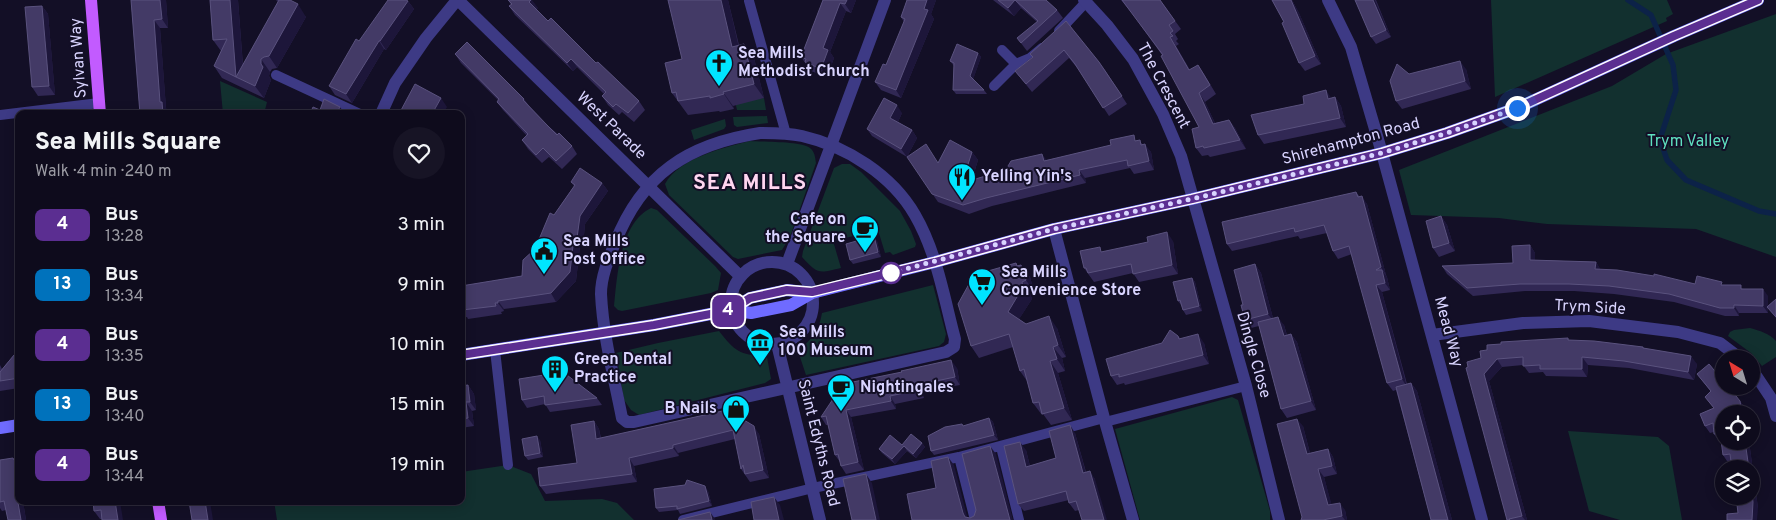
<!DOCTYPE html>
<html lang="en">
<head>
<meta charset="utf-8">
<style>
	body { margin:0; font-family:Overpass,sans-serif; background:#171425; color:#f1f3f6; height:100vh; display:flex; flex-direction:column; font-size:19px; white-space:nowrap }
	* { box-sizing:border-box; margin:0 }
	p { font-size:16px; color:#9b9ba3 }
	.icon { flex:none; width:28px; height:28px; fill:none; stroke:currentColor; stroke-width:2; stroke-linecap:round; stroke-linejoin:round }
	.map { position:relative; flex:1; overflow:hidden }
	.details { position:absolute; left:15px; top:110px; width:450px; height:395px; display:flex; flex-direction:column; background:#0e0b1c; border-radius:10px; box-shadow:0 2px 12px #0003,0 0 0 1px #2e2b3b }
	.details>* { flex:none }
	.badge { padding:0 10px; border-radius:8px; font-size:18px; line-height:32px }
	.needle { width:32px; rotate:322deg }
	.buttons { position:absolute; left:1715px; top:350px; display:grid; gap:10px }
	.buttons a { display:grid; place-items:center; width:45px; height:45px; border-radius:50%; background:#0e0b1c; box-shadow:0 2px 12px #0003,0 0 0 1px #2e2b3b; font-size:25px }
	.you { position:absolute; width:25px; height:25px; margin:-12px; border:4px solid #fff; border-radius:50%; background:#1a73e8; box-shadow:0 0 0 8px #1a73e833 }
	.map>.badge { position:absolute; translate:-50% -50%; box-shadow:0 0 0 2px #fff }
	.round { display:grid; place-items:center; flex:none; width:52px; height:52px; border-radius:26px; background:#171425 }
	.head { display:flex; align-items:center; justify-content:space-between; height:85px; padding:0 20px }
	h1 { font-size:24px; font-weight:800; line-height:38px }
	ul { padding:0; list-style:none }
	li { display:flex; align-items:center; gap:15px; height:60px; padding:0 20px }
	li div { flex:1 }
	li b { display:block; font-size:19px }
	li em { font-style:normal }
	li .badge { min-width:55px; font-weight:700; text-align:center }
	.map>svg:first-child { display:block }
</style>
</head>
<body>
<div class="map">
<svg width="1776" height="520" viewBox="0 0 1776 520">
	<rect width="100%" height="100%" fill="#130f26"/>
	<path fill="#12302f" d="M1491,0H1667L1673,14L1666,18L1667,21L1495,97Z
		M1776,14V257L1696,229L1547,224L1499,218L1411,215L1399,170L1612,86L1666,54Z
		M220,81L267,102L264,114H223Z
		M764,98L766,110H737L735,101Z
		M767,116L768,123L737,127L734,125L733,117Z
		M725,119L726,126L724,129L694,140L691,130Z
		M750,141C762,142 802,141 810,148C815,152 815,157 816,163L790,237L782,250L738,259L733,257L669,195L665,184C679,158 723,148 750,141Z
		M842,164H850L861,172L900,211L911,231L916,244L915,247L893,255L890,252L885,253L878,230L833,241L841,268C819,273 818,275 802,257L803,251L834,168Z
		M651,208L657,210L715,266L721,273L718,290L711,293L622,311L618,310L614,306C617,276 620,223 651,208Z
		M933,285L946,334L944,342L939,346L806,375L798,351C812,339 819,331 822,313Z
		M1750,328C1760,331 1769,333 1776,341V357L1762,366L1751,353L1728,336L1730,332L1734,330Z
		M719,331C736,353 740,354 767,357L771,379L765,383L639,415L631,410L624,400L616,353L658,343Z
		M1232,397L1238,400L1270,511V520H1140L1115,429Z
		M1568,431L1658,437L1669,446L1682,520H1620L1589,511Z
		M508,465L531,474L545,501L602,499L617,503L634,520H277L274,501H461V472Z"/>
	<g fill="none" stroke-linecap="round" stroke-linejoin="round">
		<path stroke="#0c2248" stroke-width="5.5" d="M1628,0L1651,15L1673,65L1676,90L1660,139L1667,160L1686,180L1759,211L1776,214"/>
		<path stroke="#3d3a85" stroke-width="10" d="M749,1L786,134
			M1059,31L1086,2
			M1002,50L1016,64
			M276,75L360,114
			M994,86L1016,64L1030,58L1042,48
			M0,115L99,103
			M495,350L508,465
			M1105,422L1246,386
			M1001,447L1019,520
			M959,457L975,520
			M683,520L813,488L959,457L1104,418"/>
		<path stroke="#3d3a85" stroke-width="12" d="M458,0L740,276
			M1084,0L1107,25L1133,59L1163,114L1181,156L1246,386L1279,520
			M1328,0L1351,47L1382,153L1482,520
			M381,114L395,83L426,38L457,0
			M760,133C774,133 788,133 802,136C846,146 892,175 915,215C937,253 944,298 955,339L954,347L946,352L634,422H627L622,418C614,377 603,336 601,294C601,277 608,260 615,243C642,174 688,144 760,133Z
			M1054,229L1104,418L1133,520
			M731 303a41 41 0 1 1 82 0a41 41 0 1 1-82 0Z
			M787,264L885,0
			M1432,335L1523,323L1589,321L1678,332L1720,343L1741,359
			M777,344L820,520
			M1751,368L1771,398L1776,416"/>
		<path stroke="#6f6bff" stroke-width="12" d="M731,310L750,298L787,290L812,293
			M461,355L654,325L731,310L751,313L791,305L812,293L935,262L1054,229L1192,199L1382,153L1447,133L1517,108L1674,36L1758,0
			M0,428L19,425"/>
		<path stroke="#c25bff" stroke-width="12" d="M91,0L100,114
			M158,501L161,520"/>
	</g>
	<path fill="#312854" d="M131,0H166L168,28H160L166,108L167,111L140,114Z
		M210,0H238L243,65L278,2L276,0H290L306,17L277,68L272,69L270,72L269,76L271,80L264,98L222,78L214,66L221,51L213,40Z
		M508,0L538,8L536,9L548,21L639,101L645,110L634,122L622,112L619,115L608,105L602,96L604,94L577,67L573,71L515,15L509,6L511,5Z
		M728,0L739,45L754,58L764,98L733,106L734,109L720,112L719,111L688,115L672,93L682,59Z
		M823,0H856L851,13L846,11L830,52L834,58L827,77L811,71L801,57Z
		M907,0H936L931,14L934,19L901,98L881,90L875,82L886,65L904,22L901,17Z
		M993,0H1046L1057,10L1063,18L1027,51L1017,38L1037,22L1021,8L1014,16Z
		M1121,0H1160L1181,29L1175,34L1178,39L1176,41L1179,44L1176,46L1190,70L1198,65L1204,74L1216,94L1205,102L1215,123L1229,120L1235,128L1246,149L1210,157L1208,155L1202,156L1196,148L1199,127L1162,55L1131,12Z
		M1272,0H1292L1299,13L1321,64L1305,71L1299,63L1284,22Z
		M1355,0H1376L1391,37L1376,44L1371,37Z
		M408,1L414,9L386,50L384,49L352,103L335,95L329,86L359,41Z
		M42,6L48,14L55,95L38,96L32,87Z
		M1066,21L1105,70L1127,104L1109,116L1078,69L1069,58L1032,92L1015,71L1032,57Z
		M978,53L981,57L973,79L984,90L987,94H956L953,90L954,66L950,61Z
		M455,54L524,99L530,107L547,125L572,146L577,154L562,169L549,157L542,163L528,149L522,140L527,136L503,110L497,102L498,100L461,63Z
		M1466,69L1471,89L1402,109L1396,101L1409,74Z
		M1335,97L1341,106L1346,127L1264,144L1258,135L1331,98Z
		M902,113L898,122L912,130L917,138L907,157L872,136L867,129Z
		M1138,140L1151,152L1154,170L1134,174L1130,168L1085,178L1086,183L992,206L969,214L938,202L907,157L938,162L972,152L978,160L972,180L1047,160Z
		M571,182L602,183L608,191L585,224L583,246H580L576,281L556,302L504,309V311L501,312L502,314L468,319L467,317L461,318V286L522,276L535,249L554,215L574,186Z
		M1356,192L1360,197L1367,204L1386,275L1387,277L1390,290L1382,292L1407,384L1411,383L1417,391L1452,520H1431L1396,390L1393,391L1387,383L1352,254L1338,259L1333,251L1327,233L1300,239L1298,236L1232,251L1227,244Z
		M1441,216L1447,225L1455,251L1439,257L1433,248Z
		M877,241L881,257L853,264L850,260Z
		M1173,241L1178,274L1139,282L1133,273L1094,282L1084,268L1103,252Z
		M1530,245L1535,253V260L1596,262L1600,269L1695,284L1724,285L1744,289L1768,296V306L1776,299V318L1768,308V313H1739V316H1725L1674,302L1614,294L1574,291H1525L1473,296L1447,274L1442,266L1513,263Z
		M1016,263L1018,266L1021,265L1030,277L1034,292L1030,293L1032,299L1019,319L1026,324L1057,328L1066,357L1062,358L1065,371L1058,373L1072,420L1051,425L1043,414L1042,415L1033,403L1027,381L1020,371L1013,347L979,358L971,346Z
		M1255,264L1261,273L1273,318L1284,325L1287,335L1291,334L1297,342L1316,410L1287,418L1281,409L1259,326L1251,328L1245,320L1243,305Z
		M1192,278L1195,282L1202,311L1186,315L1183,310L1181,305L1178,301Z
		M1178,336L1180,338L1204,343L1209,364L1125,385L1124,383L1117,385L1111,376L1162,343Z
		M1568,338L1569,340L1644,348L1697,364L1694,380L1629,368L1588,365L1587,377L1546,376L1543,372L1529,373L1523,365L1502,367L1489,381L1527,520H1507L1468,367L1481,358L1487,350L1501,344Z
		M19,349V388L0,391V365L2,369Z
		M957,368L960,385L922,392L924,398L895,404L896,409L851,417L864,470L846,474L841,466L840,462L835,455L828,425H826L821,417L902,372Z
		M1697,374L1740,401L1745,408L1724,441H1749L1758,508L1738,513L1731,461H1727L1723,455L1721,440L1719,441L1714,434V432L1710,433L1705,426L1714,408L1705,397L1711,392Z
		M519,379L597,398L602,405L550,412L545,404L527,408L522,400Z
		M468,385L474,394L476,410L472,411L474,426L461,428V386Z
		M727,410L759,434L769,478L750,482L741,469L735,439L678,453L679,456L634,466L637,482L546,494L540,486L577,463L594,421L599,429L601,438Z
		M989,418L993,422L998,440L934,455L931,451L964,426Z
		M1303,426L1310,453L1328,449L1333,457L1337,474L1324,477L1331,504L1345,510L1347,520H1301L1302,517Z
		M1075,433L1086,472L1095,479L1079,510L1075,511L1069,503V500L1024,511L1018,504L1026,450L1030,466L1056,458Z
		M540,440L543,457L528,460L525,456Z
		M922,443L925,447L916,458L907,451L895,464L882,453L879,449L902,445Z
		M14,459H19V501H23L26,520L6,510L2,511L0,508V460Z
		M708,491L712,506L680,514L678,510L659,512L656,508Z
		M120,501L102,519H100L94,511Z"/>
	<path fill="#1d163a" d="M160,0H166L168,28L162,19Z
		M230,0H238L244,81L236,77L244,89L236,77Z
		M531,0H532L538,8L535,11L529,2Z
		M721,0H728L742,61L732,47Z
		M847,0H856L851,13L845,4Z
		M927,0H936L931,14L934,19L901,98L896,90Z
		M1015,0L1021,8L1014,16L1008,8Z
		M1291,0H1292L1299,13L1321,64L1315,56Z
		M1373,0H1375L1391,37L1386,30Z
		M408,1L414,9L386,50L380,41Z
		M840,3L846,11L830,52L834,58L827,77L821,69L823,48Z
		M298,4L306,17L277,68L269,56Z
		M42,6L48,14L55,95L49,86Z
		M154,20L160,28L166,108L168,114H163L160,102Z
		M1170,37L1176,46L1195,79L1189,70Z
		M379,41L384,49L352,103L346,94Z
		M744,44L754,58L764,98L754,84Z
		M978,53L981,57L973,80L970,76Z
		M261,59L270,72L269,76L271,80L264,98L255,86Z
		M571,59L577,67L573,71L567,63Z
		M1460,61L1466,69L1471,89L1465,81Z
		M1326,90L1332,99H1328Z
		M723,92L733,106L734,109L724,94Z
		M1199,93L1205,102L1219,132L1213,124Z
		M1335,97L1341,106L1346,127L1340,118Z
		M441,98L447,107L443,114H432Z
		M897,105L902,113L896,126L890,118Z
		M340,107L345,114H336Z
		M1229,120L1235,128L1246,149L1240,140Z
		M912,130L917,138L907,157L901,149Z
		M1145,144L1151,152L1154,170L1149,161Z
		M972,152L978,160L968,191L962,183Z
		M1042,154L1048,162L1044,161Z
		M1079,170L1085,178L1086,183L1080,175Z
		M602,183L608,191L585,224L583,246L577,238L580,216Z
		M1362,196L1367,204L1386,275L1381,267Z
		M1441,216L1447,225L1455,251L1449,243Z
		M1167,232L1173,241L1178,274L1172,265Z
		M874,236L877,241L881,257L878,252Z
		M574,237L580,246L576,281L556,302L551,293Z
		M1530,245L1535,253V268L1530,260Z
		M1596,262L1601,270L1595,269Z
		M1016,263L1024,275L1021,265L1030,277L1034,292L1026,280Z
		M1255,264L1261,273L1274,322L1268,314Z
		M1382,270L1387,277L1390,290L1385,283Z
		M1192,278L1195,282L1202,311L1199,306Z
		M1022,282L1030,293L1032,299L1016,324L1008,312Z
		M1376,285L1382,292L1407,387L1402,379Z
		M1763,289L1768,296V313L1763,306Z
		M498,301L504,309V311L498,303Z
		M1734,305L1739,313V316L1734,308Z
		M1049,316L1057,328L1066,357L1058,345Z
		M1278,317L1284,325L1289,344L1284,336Z
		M1198,334L1204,343L1209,364L1203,355Z
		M1291,334L1297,342L1316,410L1311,401Z
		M1053,347L1062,358L1065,371L1057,359Z
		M1691,356L1697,364L1694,380L1688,372Z
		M1582,357L1588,365L1587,377L1582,369Z
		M1497,359L1502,367L1489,381L1527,520H1525L1522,516L1484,374Z
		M951,360L957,368L960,385L955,377Z
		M1050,361L1058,373L1072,420L1064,408Z
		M1411,383L1417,391L1452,520H1448Z
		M468,385L474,394L476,410L470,402Z
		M917,385L922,392L924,398L918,390Z
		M890,396L895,404L896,409L891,401Z
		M1740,401L1745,408V414H1742Z
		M466,402L472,411L474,426L468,418Z
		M846,410L851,417L864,470L858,462Z
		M989,418L993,422L998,440L994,435Z
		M1297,419L1303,426L1312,462L1307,454Z
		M594,421L599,429L602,447L596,439Z
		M1070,425L1075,433L1088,481L1083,473Z
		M754,426L759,434L769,478L763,470Z
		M537,436L540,440L543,457L540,453Z
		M1745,441H1749L1758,508L1757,520H1752L1751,469H1749Z
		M1020,442L1026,450L1032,475L1026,467Z
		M922,443L925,447L916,458L913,454Z
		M673,445L678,453L679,456L673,448Z
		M904,446L907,451L895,464L892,459Z
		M990,446L996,454L1013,520H1010Z
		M1328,449L1333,457L1337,474L1332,466Z
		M948,457L954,465L968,520H967L963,513Z
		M629,458L634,466L637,482L632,474Z
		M1318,469L1324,477L1334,513L1328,505Z
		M1090,471L1095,479L1107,520H1104Z
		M866,474L872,483L880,520H876Z
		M705,486L708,491L712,506L709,501Z
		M17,489L19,491V501H23L26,520H21L16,491Z
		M774,497L780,505L784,520H779Z
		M115,501H120L123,520H118Z
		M205,501H210L213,520H208Z
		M1340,503L1345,510L1347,520H1345L1342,516Z
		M710,512L715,519V520H712Z"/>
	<path fill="#433a66" stroke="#5a527e" d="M131,0H160L162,19L154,20L160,102H162L163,114H140Z
		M210,0H230L236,77L214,66L227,39L213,40Z
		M279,0H290L298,4L269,56L264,57L261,59V64L263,67L255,86L236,77Z
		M388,0H406L408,1L380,41H379L346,94L329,86L356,39L359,41Z
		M508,0H531L529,2L548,21L551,18L596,63L598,62L639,101L628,113L616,104L613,107L602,96L606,92L571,59L567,63L509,6L512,4Z
		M668,0H721L732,47L744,44L754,84L723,92L724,94L710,98V96L678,101L676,92L672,93L665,63L682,59Z
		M823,0H847L845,4L840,3L823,48L828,50L821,69L805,62L806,59L801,57Z
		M907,0H927L924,9L928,10L896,90L875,82L883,64L886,65L905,19L901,17Z
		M998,0H1015L1008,8Z
		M1015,0H1046L1057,10L1021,43L1017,38L1038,21Z
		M1122,0H1160L1175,21L1169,25L1173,31L1170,33L1173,36L1170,37L1189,70L1198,65L1210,85L1199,93L1213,124L1229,120L1240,140L1204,148L1203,146L1196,148L1192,129L1199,127L1161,56L1163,55Z
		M1272,0H1291L1315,56L1299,63L1282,23L1284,22Z
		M1355,0H1373L1386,30L1371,37Z
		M42,6L49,86L32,87L25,7Z
		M1066,21L1099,62L1122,96L1103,108L1075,64L1064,50L1026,84L1015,71L1033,57L1030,54Z
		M467,42L524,99L523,100L547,125L557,135L559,133L572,146L556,161L543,148L536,155L522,140L528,134L497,102L499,99L455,54Z
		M957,44L978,53L970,76L984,90H953L954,63L950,61Z
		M1460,61L1465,81L1396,101L1390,81L1397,64L1409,74Z
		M415,84L441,98L432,114H430L424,111L423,114H399Z
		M1326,90L1328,99L1335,97L1340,118L1258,135L1251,115L1304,104L1303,96Z
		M884,98L897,105L890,118L912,130L901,149L867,129Z
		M324,99L340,107L336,114H310L313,107L320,110Z
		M1134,135L1135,141L1140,140L1141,145L1145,144L1149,161L1128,166L1127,160L1079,170L1080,175L986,198L963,205L932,194L907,157L926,144L938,163L950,140L972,152L962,183L1009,169L1008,166L1011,161L1042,154L1044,161L1111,145L1110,140Z
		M580,168L602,183L580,216L577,238L574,237L570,272L551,293L498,301V303H495L496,306L462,310L461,308V286L522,276L523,260L535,249L550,213L554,215L575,185L571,182Z
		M1356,192L1358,197L1362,196L1381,267L1376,270H1382L1385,283L1376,285L1402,379L1387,383L1349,246L1333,251L1324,225L1295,232L1294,228L1227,244L1222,222Z
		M1441,216L1449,243L1433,248L1426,221Z
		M1167,232L1172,265L1133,274L1131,264L1088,273L1086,268H1084L1080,251L1100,247L1101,252L1148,242L1147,237Z
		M874,236L878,252L850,260L846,244Z
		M1530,245V260L1596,262L1595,269L1617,270L1654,276V274L1695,284L1697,276L1722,282L1721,285H1741V289H1763V306L1734,305V308H1720L1669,294L1609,286L1569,284H1520L1467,288L1442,266L1513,263L1512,246Z
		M1016,263L1017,266L1021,265L1026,280L1022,282L1023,287L1008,312L1026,324L1049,316L1058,345L1053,347L1057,359L1050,361L1064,408L1042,414L1039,402L1033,403L1024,369L1020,371L1009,334L971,346L958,304L974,275Z
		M1255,264L1268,314L1245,320L1241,305H1243L1234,270Z
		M1192,278L1199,306L1183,310L1180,300L1178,301L1173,282Z
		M1776,299V317L1767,307Z
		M1278,317L1284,336L1291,334L1311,401L1281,409L1258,322Z
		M1170,330L1178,336L1179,339L1198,334L1203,355L1119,377V374L1111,376L1106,359L1162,343Z
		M1568,338V340L1594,341L1643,347V348L1691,356L1688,372L1624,361L1582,357V369H1540V365L1523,366V357L1497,359L1484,374L1522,516L1509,519L1510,520H1507L1466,368L1468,367L1467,362L1481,358L1480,351L1487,350V345L1501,344V342Z
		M19,349V378L0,381V372Z
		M951,360L955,377L917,385L918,390L890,396L891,401L846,410L858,462L841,466L838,454L835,455L826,416L821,417L843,384L902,372L901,371Z
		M1709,364L1724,382V386H1728L1740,401L1742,414H1724V441H1745L1749,469H1732L1730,454L1723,455L1720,433L1714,434L1713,423L1705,426L1700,414L1714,408L1705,397L1711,391L1697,374Z
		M563,372L597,398L545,405L544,396L522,400L519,379Z
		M1411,383L1448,520H1431L1396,387Z
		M468,385L470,402H466L468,418L461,419V386Z
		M727,410L754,426L763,470L745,474L743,465L741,469L733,430L673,445V448L629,458L632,474L540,486L538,468L577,463L571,425L594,421L596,439Z
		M989,418L994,435L931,451L928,436L945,427L962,424L963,426Z
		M1297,419L1307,454L1328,449L1332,466L1318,469L1328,505L1340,503L1342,516L1323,520H1301L1302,517L1277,424Z
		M1070,425L1083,473L1090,471L1104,520H1082L1076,501L1069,503L1066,491L1018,504L1004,446L1020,442L1026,467L1056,458L1049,431Z
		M911,434L922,443L913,454L904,446L892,459L879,449L890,435L902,445Z
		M537,436L540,453L525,456L522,439Z
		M990,446L1010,520H912L907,494L936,488L931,461L948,457L963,513L965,517L970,518L974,516L976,510L962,454Z
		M13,458L14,460L19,459V489H17L16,491L21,520H8L4,501L0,502V460Z
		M866,474L876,520H852L843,479Z
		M687,480L705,486L709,501L677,509V506L656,508L654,489L685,485Z
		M1751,488L1753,502L1752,520H1727V514L1738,513L1736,496H1751Z
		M774,497L779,520H754L751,502Z
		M93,501H115L118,520H102L101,510L94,511Z
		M189,501H205L208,520H192Z
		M710,512L712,520H678Z"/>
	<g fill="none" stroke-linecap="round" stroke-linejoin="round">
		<g stroke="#fff" stroke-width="11">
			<path id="line" d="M461,355L654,325L731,310L750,298L787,290L812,292L935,262L1054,229L1192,199L1382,153L1447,133L1517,108L1674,36L1758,0"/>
		</g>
		<use href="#line" stroke="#5b2e91" stroke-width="8"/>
		<path stroke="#d9d4ff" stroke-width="5" stroke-dasharray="0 9" d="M891,273L1054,229L1192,199L1382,153L1447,133L1517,108"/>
	</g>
	<defs>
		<g id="church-pin" transform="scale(1.4375)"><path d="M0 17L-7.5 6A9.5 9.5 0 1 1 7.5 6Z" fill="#00e5ff" stroke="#130f26"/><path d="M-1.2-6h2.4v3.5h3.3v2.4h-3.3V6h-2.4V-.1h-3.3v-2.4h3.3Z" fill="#111"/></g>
		<g id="restaurant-pin" transform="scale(1.4375)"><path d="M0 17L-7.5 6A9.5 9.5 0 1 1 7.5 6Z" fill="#00e5ff" stroke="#130f26"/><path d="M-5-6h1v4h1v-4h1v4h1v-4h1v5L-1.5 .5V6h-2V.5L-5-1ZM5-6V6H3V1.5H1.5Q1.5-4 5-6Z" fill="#111"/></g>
		<g id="cafe-pin" transform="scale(1.4375)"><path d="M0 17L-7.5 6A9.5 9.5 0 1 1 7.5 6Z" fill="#00e5ff" stroke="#130f26"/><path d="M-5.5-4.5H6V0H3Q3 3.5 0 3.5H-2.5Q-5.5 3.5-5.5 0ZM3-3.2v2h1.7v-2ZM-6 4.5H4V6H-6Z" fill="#111"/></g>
		<g id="civic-pin" transform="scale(1.4375)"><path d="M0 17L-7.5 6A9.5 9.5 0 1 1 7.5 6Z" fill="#00e5ff" stroke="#130f26"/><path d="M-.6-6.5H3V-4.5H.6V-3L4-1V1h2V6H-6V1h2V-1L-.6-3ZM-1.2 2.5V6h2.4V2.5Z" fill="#111"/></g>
		<g id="supermarket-pin" transform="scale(1.4375)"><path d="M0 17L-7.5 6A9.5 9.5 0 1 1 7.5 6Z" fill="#00e5ff" stroke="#130f26"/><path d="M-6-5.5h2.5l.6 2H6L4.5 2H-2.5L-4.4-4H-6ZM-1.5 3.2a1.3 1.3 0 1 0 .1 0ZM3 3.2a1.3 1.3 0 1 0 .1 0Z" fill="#111"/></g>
		<g id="museum-pin" transform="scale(1.4375)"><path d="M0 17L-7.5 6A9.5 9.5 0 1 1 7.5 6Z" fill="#00e5ff" stroke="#130f26"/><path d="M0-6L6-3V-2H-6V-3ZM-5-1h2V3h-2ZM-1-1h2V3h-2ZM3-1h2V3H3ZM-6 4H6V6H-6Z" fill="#111"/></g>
		<g id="building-pin" transform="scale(1.4375)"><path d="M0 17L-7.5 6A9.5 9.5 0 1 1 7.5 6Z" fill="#00e5ff" stroke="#130f26"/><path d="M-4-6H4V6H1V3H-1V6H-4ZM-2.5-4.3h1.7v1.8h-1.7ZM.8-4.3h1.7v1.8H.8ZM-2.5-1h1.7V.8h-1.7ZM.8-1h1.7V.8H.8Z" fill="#111"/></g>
		<g id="shop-pin" transform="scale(1.4375)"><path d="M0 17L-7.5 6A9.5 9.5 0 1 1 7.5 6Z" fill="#00e5ff" stroke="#130f26"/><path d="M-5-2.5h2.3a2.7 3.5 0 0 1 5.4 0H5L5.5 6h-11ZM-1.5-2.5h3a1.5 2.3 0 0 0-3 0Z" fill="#111"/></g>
	</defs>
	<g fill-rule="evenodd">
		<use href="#church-pin" x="719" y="63"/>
		<use href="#restaurant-pin" x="962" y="177"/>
		<use href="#cafe-pin" x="865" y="229"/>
		<use href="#civic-pin" x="544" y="251"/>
		<use href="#supermarket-pin" x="982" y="282"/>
		<use href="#museum-pin" x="760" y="342"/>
		<use href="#building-pin" x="555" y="369"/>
		<use href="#cafe-pin" x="841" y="388"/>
		<use href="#shop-pin" x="736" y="409"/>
	</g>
	<circle fill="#fff" stroke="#5b2e91" stroke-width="2.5" cx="891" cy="273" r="10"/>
	<g text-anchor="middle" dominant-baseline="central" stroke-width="4" stroke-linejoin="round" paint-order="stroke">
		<g font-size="16" font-weight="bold" fill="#d9d4ff" stroke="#130f26" text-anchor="start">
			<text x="738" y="54">Sea Mills<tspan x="738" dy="18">Methodist Church</tspan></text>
			<text x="981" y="177">Yelling Yin's</text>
			<text x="846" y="220" text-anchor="end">Cafe on<tspan x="846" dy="18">the Square</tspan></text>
			<text x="563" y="242">Sea Mills<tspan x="563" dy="18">Post Office</tspan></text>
			<text x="1001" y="273">Sea Mills<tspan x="1001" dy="18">Convenience Store</tspan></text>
			<text x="779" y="333">Sea Mills<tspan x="779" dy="18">100 Museum</tspan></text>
			<text x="574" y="360">Green Dental<tspan x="574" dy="18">Practice</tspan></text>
			<text x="860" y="388">Nightingales</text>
			<text x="717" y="409" text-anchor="end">B Nails</text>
		</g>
		<g font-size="16" fill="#d9d4ff" stroke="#130f26">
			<text transform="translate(79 58) rotate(-94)">Sylvan Way</text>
			<text transform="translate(1163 86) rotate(62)">The Crescent</text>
			<text transform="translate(611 126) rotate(44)">West Parade</text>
			<text transform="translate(1351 142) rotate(-15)">Shirehampton Road</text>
			<text transform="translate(1590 308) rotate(3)">Trym Side</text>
			<text transform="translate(1448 332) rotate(75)">Mead Way</text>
			<text transform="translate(1253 355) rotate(74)">Dingle Close</text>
			<text transform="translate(818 443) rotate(76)">Saint Edyths Road</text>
		</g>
		<g font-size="16" fill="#5fe0c0" stroke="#130f26">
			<text x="1688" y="142">Trym Valley</text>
		</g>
		<g font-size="21" font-weight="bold" letter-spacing="1" fill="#ffd6f0" stroke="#130f26">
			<text x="750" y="183">SEA MILLS</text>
		</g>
	</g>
</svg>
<div class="buttons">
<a><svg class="needle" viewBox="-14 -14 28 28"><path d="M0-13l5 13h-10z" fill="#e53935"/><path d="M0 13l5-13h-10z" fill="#9b9ba3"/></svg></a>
<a><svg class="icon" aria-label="locate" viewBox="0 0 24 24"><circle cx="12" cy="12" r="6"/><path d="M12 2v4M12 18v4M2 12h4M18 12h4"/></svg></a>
<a><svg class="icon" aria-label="layers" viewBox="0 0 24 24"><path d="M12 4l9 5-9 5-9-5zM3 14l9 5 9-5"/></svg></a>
</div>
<div class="you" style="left:1517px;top:108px"></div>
<b class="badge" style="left:728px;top:311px;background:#5b2e91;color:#fff">4</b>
<section class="details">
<div class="head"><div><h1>Sea Mills Square</h1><p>Walk · 4 min · 240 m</p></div><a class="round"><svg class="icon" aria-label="heart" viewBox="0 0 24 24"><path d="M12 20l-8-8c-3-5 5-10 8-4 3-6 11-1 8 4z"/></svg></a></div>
<ul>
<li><span class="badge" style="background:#5b2e91;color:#fff">4</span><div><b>Bus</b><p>13:28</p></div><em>3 min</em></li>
<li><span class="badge" style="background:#0072bc;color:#fff">13</span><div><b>Bus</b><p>13:34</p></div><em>9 min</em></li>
<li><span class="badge" style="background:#5b2e91;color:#fff">4</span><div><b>Bus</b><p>13:35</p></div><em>10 min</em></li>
<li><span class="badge" style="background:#0072bc;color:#fff">13</span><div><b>Bus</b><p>13:40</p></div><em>15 min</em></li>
<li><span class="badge" style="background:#5b2e91;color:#fff">4</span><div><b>Bus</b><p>13:44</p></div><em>19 min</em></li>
</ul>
</section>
</div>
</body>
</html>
